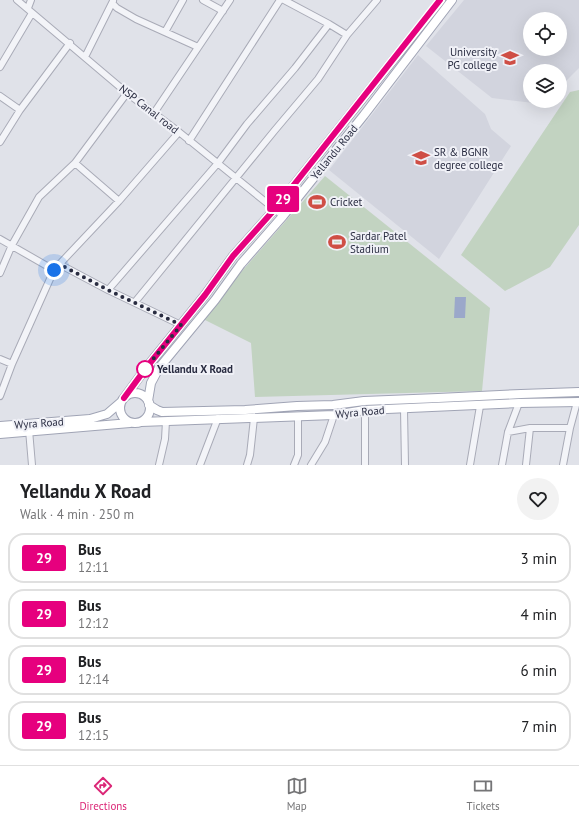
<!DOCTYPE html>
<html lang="en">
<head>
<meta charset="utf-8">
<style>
	body { margin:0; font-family:"PT Sans",sans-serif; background:#f2f2f2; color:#202124; height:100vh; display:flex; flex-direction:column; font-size:15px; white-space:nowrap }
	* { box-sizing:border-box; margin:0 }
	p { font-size:13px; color:#757577 }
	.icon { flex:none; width:22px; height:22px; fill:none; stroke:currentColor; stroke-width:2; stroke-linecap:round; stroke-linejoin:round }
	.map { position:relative; height:465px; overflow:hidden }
	.side { display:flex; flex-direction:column; background:#fff; flex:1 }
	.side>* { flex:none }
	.badge { padding:0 8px; border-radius:3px; font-size:14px; line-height:26px }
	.fabs { position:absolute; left:523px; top:12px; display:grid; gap:8px }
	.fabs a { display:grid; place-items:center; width:44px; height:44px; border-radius:50%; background:#fff; box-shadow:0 4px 16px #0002; font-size:20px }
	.you { position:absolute; width:20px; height:20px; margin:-10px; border:3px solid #fff; border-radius:50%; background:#1a73e8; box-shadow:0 0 0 6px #1a73e833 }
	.map>.badge { position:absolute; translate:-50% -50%; box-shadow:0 0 0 2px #fff }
	.round { display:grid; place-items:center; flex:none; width:42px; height:42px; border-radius:21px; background:#f2f2f2 }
	.headline { display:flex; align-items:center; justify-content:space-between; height:68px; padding:0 20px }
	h1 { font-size:19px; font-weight:800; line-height:30px }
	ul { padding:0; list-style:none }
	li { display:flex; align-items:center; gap:12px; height:50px; margin:0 8px 6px; padding:0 12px; border:2px solid #e0e0e0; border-radius:16px }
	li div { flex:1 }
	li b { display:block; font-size:15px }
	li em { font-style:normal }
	li .badge { min-width:44px; font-weight:700; text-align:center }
	.menu { display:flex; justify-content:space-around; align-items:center; height:56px; border-top:1px solid #e0e0e0; background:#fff; font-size:11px; color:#757577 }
	.menu a { display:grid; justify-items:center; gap:2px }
	.menu .active { color:#db2777 }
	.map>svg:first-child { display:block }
</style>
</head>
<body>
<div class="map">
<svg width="579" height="465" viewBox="0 0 579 465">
	<rect width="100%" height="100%" fill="#e0e2e9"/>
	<path fill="#d2d4de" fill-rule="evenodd" d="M464,0H579V68L560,87V71H530V101H545L542,104L492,98L426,46ZM530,19H560V49H530Z
		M418,55L485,114L491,129L511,146L439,259L329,170Z"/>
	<path fill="#c2d3c1" d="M579,90V225L550,267L505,291L461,255L570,92Z
		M325,176L490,308L482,391L255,397L251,343L201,318Z"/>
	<path fill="#9ba8ca" d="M455,297H466L465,318H454Z"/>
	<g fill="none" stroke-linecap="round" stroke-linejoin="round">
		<g stroke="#a9abb7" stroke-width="8">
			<path id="minor" d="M17,0L127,93L179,132L283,216
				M203,0L223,11
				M284,0L329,24L347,35
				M112,3L117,8L136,19L198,47
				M28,8L31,0
				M165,32L183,0
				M85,57L113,1
				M0,67L32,13
				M0,96L20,110
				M154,113L230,0
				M189,141L280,0
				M0,142L20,110L70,43
				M75,163L119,201
				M0,239L54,270
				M59,264L108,290L181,325
				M0,273L12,245L39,197L75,163L127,93
				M108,290L218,163L247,124L295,68L329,24
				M135,302L275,130L318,79L347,35L377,0
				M0,359L12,364
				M0,396L12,364L54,270L119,201L179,132
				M404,409L405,465
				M365,410V465
				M29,430L32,465
				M508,432L530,428H570
				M159,465L165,439L166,421
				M200,465L218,418
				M247,465L250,455L254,418
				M294,465L298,455V416
				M311,465L325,442L334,415
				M470,465L480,406
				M502,465L508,432L519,403
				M526,465L530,428
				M563,465L570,428L577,402"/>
		</g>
		<g stroke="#a0a4b5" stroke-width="10">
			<path id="major" d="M120 408a15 15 0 1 1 30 0a15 15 0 1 1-30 0Z
				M124,398L146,368L205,295L233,256L274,210L441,0
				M148,401L151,383L159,368L215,300L241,264L283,216L364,115L452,0
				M149,405L157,410L162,412L245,410L297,406L333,405L364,401L438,398L521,394L579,392
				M141,422L334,415L365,410L519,403L579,402
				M0,426L90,419L107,414L121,402
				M0,434L130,423"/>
		</g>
		<use href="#minor" stroke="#f3f4f8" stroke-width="6"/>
		<use href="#major" stroke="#fff" stroke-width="8"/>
	</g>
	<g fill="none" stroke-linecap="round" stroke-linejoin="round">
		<g stroke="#fff" stroke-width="9">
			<path id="line" d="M124,398L146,368L205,295L233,256L274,210L440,0"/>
		</g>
		<use href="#line" stroke="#e6007e" stroke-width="6"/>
		<path stroke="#292c41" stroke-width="4" stroke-dasharray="0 7.2" d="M54,270L59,264L108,290L181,325L145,369"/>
	</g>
	<defs>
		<g id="university-bare" transform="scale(1.38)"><path d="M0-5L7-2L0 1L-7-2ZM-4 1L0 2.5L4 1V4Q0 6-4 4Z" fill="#cf4e45" stroke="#f0f1f7" stroke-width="2.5" paint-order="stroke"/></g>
		<g id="stadium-bare" transform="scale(1.38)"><path d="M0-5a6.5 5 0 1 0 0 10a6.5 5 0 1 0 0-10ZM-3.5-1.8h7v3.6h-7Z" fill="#cf4e45" stroke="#f0f1f7" stroke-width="2.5" paint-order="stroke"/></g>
	</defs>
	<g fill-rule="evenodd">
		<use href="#university-bare" x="510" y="58"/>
		<use href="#university-bare" x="421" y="158"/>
		<use href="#stadium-bare" x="317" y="202"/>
		<use href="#stadium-bare" x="337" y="242"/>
	</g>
	<circle fill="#fff" stroke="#e6007e" stroke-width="2" cx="145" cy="369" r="8"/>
	<g text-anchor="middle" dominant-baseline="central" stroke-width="4" stroke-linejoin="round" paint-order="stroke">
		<g font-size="11" fill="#292c41" stroke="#f0f1f7" text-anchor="start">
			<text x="497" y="52" text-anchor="end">University<tspan x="497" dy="13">PG college</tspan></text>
			<text x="434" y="152">SR &amp; BGNR<tspan x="434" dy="13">degree college</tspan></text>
			<text x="330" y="202">Cricket</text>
			<text x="350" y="236">Sardar Patel<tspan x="350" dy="13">Stadium</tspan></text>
		</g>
		<g font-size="11" fill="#292c41" stroke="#f0f1f7">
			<text transform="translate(149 109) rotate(38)">NSP Canal road</text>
			<text transform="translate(334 152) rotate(-51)">Yellandu Road</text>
			<text transform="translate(360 412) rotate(-5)">Wyra Road</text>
			<text transform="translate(39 423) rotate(-4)">Wyra Road</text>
		</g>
		<g font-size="11" font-weight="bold" fill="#292c41" stroke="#f0f1f7" text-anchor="start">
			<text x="157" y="369">Yellandu X Road</text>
		</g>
	</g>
</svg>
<div class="fabs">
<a><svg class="icon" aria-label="locate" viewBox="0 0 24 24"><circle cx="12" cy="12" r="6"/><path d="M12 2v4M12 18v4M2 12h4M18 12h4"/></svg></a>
<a><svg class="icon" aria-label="layers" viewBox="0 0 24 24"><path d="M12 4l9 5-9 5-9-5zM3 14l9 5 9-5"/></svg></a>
</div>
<div class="you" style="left:54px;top:270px"></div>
<b class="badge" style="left:283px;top:199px;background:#e6007e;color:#fff">29</b>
</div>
<section class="side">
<div class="headline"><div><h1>Yellandu X Road</h1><p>Walk · 4 min · 250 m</p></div><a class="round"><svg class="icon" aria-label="heart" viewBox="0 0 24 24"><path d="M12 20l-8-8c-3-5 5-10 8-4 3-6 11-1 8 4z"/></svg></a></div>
<ul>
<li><span class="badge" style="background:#e6007e;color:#fff">29</span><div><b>Bus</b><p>12:11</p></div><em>3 min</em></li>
<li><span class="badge" style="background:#e6007e;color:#fff">29</span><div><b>Bus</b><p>12:12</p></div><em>4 min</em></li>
<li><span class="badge" style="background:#e6007e;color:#fff">29</span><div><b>Bus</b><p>12:14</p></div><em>6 min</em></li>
<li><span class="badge" style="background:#e6007e;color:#fff">29</span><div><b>Bus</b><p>12:15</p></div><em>7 min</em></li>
</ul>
</section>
<nav class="menu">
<a class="active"><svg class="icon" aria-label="directions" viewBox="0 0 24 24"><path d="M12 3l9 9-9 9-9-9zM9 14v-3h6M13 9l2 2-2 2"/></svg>Directions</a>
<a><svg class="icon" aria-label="map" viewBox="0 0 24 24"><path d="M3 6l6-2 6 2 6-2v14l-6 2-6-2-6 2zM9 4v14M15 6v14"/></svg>Map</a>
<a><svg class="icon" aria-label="tickets" viewBox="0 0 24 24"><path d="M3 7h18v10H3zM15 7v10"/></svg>Tickets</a>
</nav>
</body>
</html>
